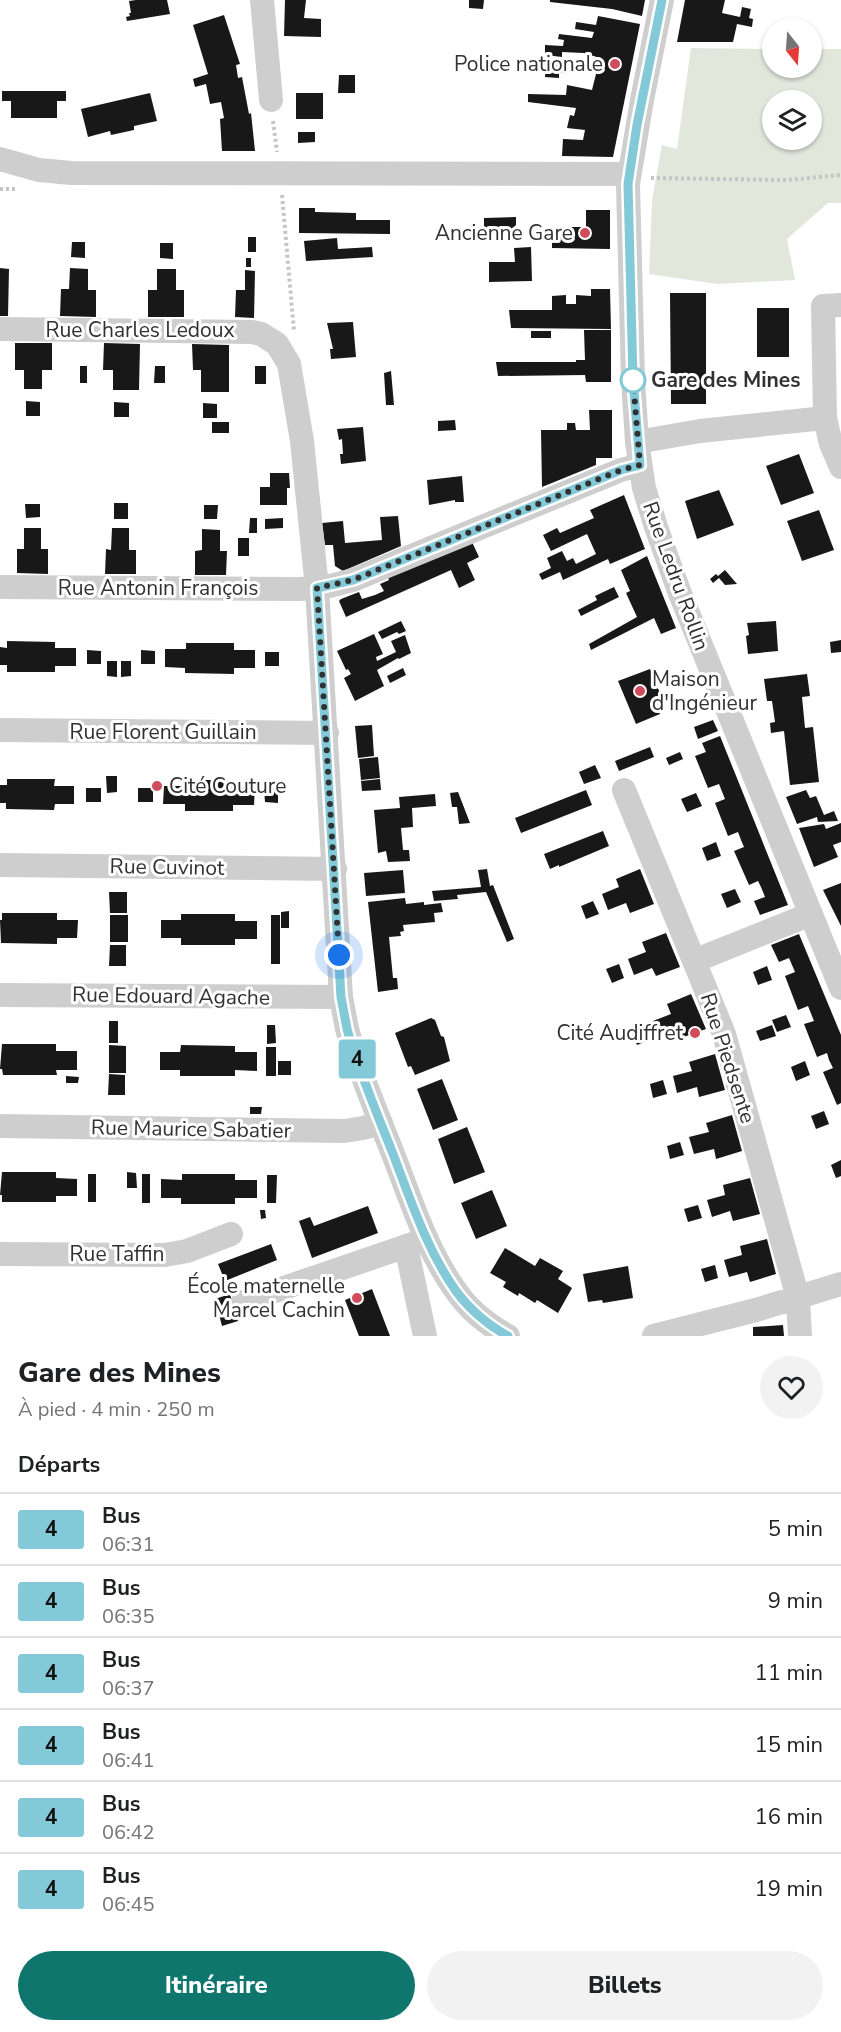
<!DOCTYPE html>
<html lang="fr">
<head>
<meta charset="utf-8">
<style>
	body { margin:0; font-family:"Nunito Sans",sans-serif; background:#f2f2f2; color:#202124; height:100vh; display:flex; flex-direction:column; font-size:22px; white-space:nowrap }
	* { box-sizing:border-box; margin:0 }
	p { font-size:20px; color:#757577 }
	.icon { flex:none; width:33px; height:33px; fill:none; stroke:currentColor; stroke-width:2; stroke-linecap:round; stroke-linejoin:round }
	.map { position:relative; height:1336px; overflow:hidden }
	.details { display:flex; flex-direction:column; background:#fff; flex:1 }
	.details>* { flex:none }
	.badge { padding:0 12px; border-radius:4px; font-size:21px; line-height:39px }
	.needle { width:39px; rotate:163deg }
	.buttons { position:absolute; left:762px; top:18px; display:grid; gap:12px }
	.buttons a { display:grid; place-items:center; width:60px; height:60px; border-radius:50%; background:#fff; box-shadow:0 2px 4px #0004; font-size:30px }
	.you { position:absolute; width:30px; height:30px; margin:-15px; border:4px solid #fff; border-radius:50%; background:#1a73e8; box-shadow:0 0 0 9px #1a73e833 }
	.map>.badge { position:absolute; translate:-50% -50%; box-shadow:0 0 0 3px #fff }
	h2 { padding:0 18px; font-size:22px; line-height:54px }
	.round { display:grid; place-items:center; flex:none; width:63px; height:63px; border-radius:32px; background:#f2f2f2 }
	.headline { display:flex; align-items:center; justify-content:space-between; height:102px; padding:0 18px }
	h1 { font-size:28px; font-weight:800; line-height:45px }
	.button { display:flex; gap:12px; margin-top:auto; padding:12px 18px }
	.button a { flex:1; height:69px; border-radius:36px; background:#0f766e; color:#fff; font-size:24px; font-weight:800; line-height:69px; text-align:center }
	.button a+a { background:#f2f2f2; color:#202124 }
	ul { padding:0; list-style:none }
	li { display:flex; align-items:center; gap:18px; height:72px; padding:0 18px; border-top:2px solid #e0e0e0 }
	li div { flex:1 }
	li b { display:block; font-size:22px }
	li em { font-style:normal }
	li .badge { min-width:66px; font-weight:700; text-align:center }
	.map>svg:first-child { display:block }
</style>
</head>
<body>
<div class="map">
<svg width="841" height="1336" viewBox="0 0 841 1336">
	<rect width="100%" height="100%" fill="#fff"/>
	<path fill="#e2e7dc" fill-rule="evenodd" d="M691,48L772,49V68H812V49H841V203H828L787,239L795,280L717,284L649,274L652,200L662,145L677,149ZM772,100H812V140H772Z"/>
	<path fill="#181818" d="M136,0H167L170,14L127,21L126,17L130,16L129,13H131L129,1Z
		M285,0H306L304,18L321,19V37L284,36Z
		M469,0H484L483,9L469,8Z
		M550,0H645L642,16L612,9L550,2Z
		M685,0H725L722,13L740,17L742,7L751,9L749,18L753,19L752,27L737,24L733,42H677Z
		M224,15L240,64L236,65L238,78L242,77L249,114L251,113L255,151H222L220,119L224,118L221,102L210,104L206,84L195,87L193,79L208,74L193,25Z
		M598,16L640,24L613,157L562,156L563,139L583,140L585,130L567,128L570,115L574,116L576,108L528,102V94L566,95L567,85L592,90L600,58L584,53L562,52V57L545,55V45L563,46L564,40L558,39L559,34L592,38L594,32L575,29L576,22L596,25Z
		M546,62H558V69H568V73H559V78L545,77Z
		M339,75H355V93H338Z
		M2,91H66V101H57V118H11V101H2Z
		M150,93L157,121L134,126V130L111,135L110,131L88,137L81,109Z
		M296,93H323V119H296Z
		M298,132H315V142L298,143Z
		M299,208H315V212L356,213V220H390V234L299,233Z
		M586,210H610V249L552,248V240H560V227H586Z
		M516,217V225L509,232L484,233V218Z
		M248,237H256V252H248Z
		M337,238L338,249L372,247L373,257L306,261L304,241Z
		M72,242H85V258L71,257Z
		M160,243H173V259L160,258Z
		M531,247L532,281L489,282V262H515L514,248Z
		M246,258H251V267H246Z
		M0,268L9,269L8,316H0Z
		M70,268L88,269V290H96V317L60,316L61,289H69Z
		M157,269H176V290H184V317H148V290H157Z
		M245,270L255,271L254,318L235,317L236,290H245Z
		M591,289H610L611,329L511,328L509,310H552V296L566,295V304H576V295L591,296Z
		M670,293H706V404H671Z
		M757,308H789V357H757Z
		M353,322L356,357L331,359L330,349H333L327,323Z
		M584,330H611V382H586L585,375L498,376L496,362H576V360H585Z
		M531,331H551V338H531Z
		M15,343H52V370H42V389H24V370H15Z
		M104,343L140,344L139,390H113V370H103Z
		M192,344L229,345V392H201V370H193Z
		M80,366H87V383H80Z
		M155,366H165V383H154Z
		M255,366H266V384H255Z
		M391,371L394,405H386L384,373Z
		M26,401L40,402V416H26Z
		M114,402L129,403V417H114Z
		M203,403L217,404V418H203Z
		M589,410H612V458H596V465L542,487L541,430H567V423H575L576,430H590Z
		M455,420L456,430L438,431V421Z
		M212,422H229V433H212Z
		M363,427L366,461L341,464L340,454H343L342,439L339,440L337,429Z
		M799,454L814,493L781,505L766,466Z
		M270,473H289L290,488H287V505H260V487H270Z
		M462,476L464,502H455V500L429,505L427,480Z
		M719,490L734,525L697,539L685,501Z
		M624,495L645,549L610,564L608,559L563,580L560,572L542,580L539,574L551,568L547,558L562,551L567,561L573,558L576,564L596,554L587,534L551,551L543,535L557,528L560,533L594,518L590,510Z
		M114,503H128V519H114Z
		M25,504H40V517L26,518Z
		M204,505H218L217,519H204Z
		M819,510L834,550L802,561L787,521Z
		M398,516L401,546L343,571L335,566L333,545H325L322,523L343,521L345,543L382,540L380,517Z
		M250,518H257V533H249Z
		M283,518V528L265,529V519Z
		M24,528H41V549H48V574L17,573V549H24Z
		M112,528H129V550H136V574H105L106,549L111,550Z
		M202,529L220,530V551H227L226,575H195V551L202,550Z
		M238,538H249V556H238Z
		M472,542L479,557L467,563L475,580L459,588L451,570L346,617L339,601L341,599L359,592L362,599L375,595L384,591L380,584L389,580L388,577Z
		M647,556L676,628L661,634L654,618L591,650L589,644L637,617L626,593L630,591L621,570Z
		M725,570L737,584L725,585L719,578L713,583L710,579L716,574L718,576Z
		M614,587L619,597L581,616L578,610L597,600L595,596Z
		M401,621L406,631L399,634L397,632L382,639L378,632Z
		M776,621L778,651L748,654L746,636L749,635L747,623Z
		M374,634L383,654L376,657L377,661L396,652L391,641L405,635L411,653L399,659L398,658L377,670L384,686L355,701L344,678L351,674L348,669L346,670L337,651Z
		M841,640V652L831,653L830,642Z
		M7,641L55,642V648H76V666H55V672H7V665H0V647L7,648Z
		M186,643H234V650H255V668H234V674L185,673V668L165,667V649H186Z
		M87,650L101,651V664H87Z
		M141,650L155,651V664H141Z
		M265,652H279V666H265Z
		M107,661H117V677L107,676Z
		M121,661H131V676L121,677Z
		M403,668L406,675L390,683L387,676Z
		M650,669L664,703L657,705L660,714L636,724L618,681Z
		M807,674L810,696L802,697L805,728L813,727L819,782L790,785L784,731L771,733L770,723L775,722L772,701H767L764,679Z
		M713,720L718,731L698,739L694,727Z
		M372,725L374,756L358,758L355,726Z
		M720,736L788,905L760,915L754,901L765,897L761,887L758,881L749,885L734,851L744,847L741,840L738,832L728,836L715,803L725,799L719,784L708,788L695,756L706,752L702,743Z
		M650,747L654,757L619,771L615,761Z
		M680,752L683,759L669,765L666,758Z
		M378,757L380,778L361,780L359,759Z
		M595,765L601,778L584,784L579,772Z
		M106,776H117V792L107,793Z
		M7,779H55L54,786H74V804H55L54,810L6,809V803H0V785H7Z
		M380,779L381,790L362,791L361,781Z
		M184,780H234V786L255,787L254,805H233V811H185V804H163L164,786H184Z
		M86,788H101V802H86Z
		M138,788H153V802H138Z
		M264,789H278V803L265,802Z
		M586,790L592,805L521,833L515,818Z
		M806,790L810,798L816,796L824,815L834,811L838,821L818,822L817,817L797,824L786,797Z
		M458,792L470,823L459,824L457,807H452L450,793Z
		M696,793L702,806L687,812L681,799Z
		M435,794L436,806L412,808L413,827L401,828L403,850H409L410,861L388,862L386,851L378,853L374,810L400,808L399,797Z
		M841,823V842L833,845L838,857L814,867L799,828L824,824L826,829Z
		M603,831L609,846L559,867V865L550,869L544,854Z
		M716,842L721,856L707,861L702,848Z
		M487,869L490,886L493,885L514,939L507,942L486,892L457,895L458,899L434,901L432,891L481,887L478,870Z
		M640,869L654,904L630,913L626,903L608,910L602,894L619,887L616,879Z
		M403,870L405,893L366,896L364,873Z
		M841,883V926L823,890Z
		M735,889L741,902L727,908L721,894Z
		M109,892H127V913H110Z
		M405,898L406,904L424,902V905L441,903L443,912L434,913L435,922L403,925L404,931L400,932L401,936L389,937L393,978H397L398,989L378,992L368,902Z
		M593,901L599,914L586,919L581,906Z
		M289,911V928H281V912Z
		M2,913H57V920H78L77,938H57V944L1,943L0,920H2Z
		M181,914H235V921H257V939H235V945H181V938H161V920H181Z
		M110,915H128V942H110Z
		M271,915H280V964H271Z
		M666,933L680,967L656,976L652,968L634,975L628,959L646,952L642,942Z
		M799,934L841,1035V1103L837,1105L823,1072L833,1068L829,1060L827,1053L817,1057L804,1024L814,1021L808,1006L798,1010L785,976L795,972L789,958L779,962L771,945Z
		M110,945H126V966H109Z
		M619,964L624,978L612,983L606,969Z
		M767,966L772,980L758,985L753,972Z
		M691,994L706,1029L681,1038L677,1029L660,1036L653,1021L671,1014L667,1004Z
		M786,1015L791,1027L777,1032L772,1020Z
		M431,1018L435,1020L441,1036L444,1037L450,1061L415,1075L411,1066L408,1067L395,1033Z
		M109,1021H118V1043H109Z
		M267,1025H275L276,1043L267,1044Z
		M772,1025L776,1036L760,1041L756,1031Z
		M644,1026L649,1040L637,1045L631,1031Z
		M2,1044H56V1051H77V1070H56L57,1075H3L2,1069H0Z
		M109,1045L126,1046V1073H109Z
		M181,1045L235,1046V1052H257V1071L235,1070V1076H180V1070H160V1052H180Z
		M266,1047H276V1076H266Z
		M715,1054L725,1090L699,1097L697,1087L677,1093L673,1076L692,1071L689,1062Z
		M278,1061H291V1075H278Z
		M805,1061L810,1075L796,1081L791,1067Z
		M109,1074L125,1075V1095H108Z
		M66,1076L79,1077L78,1083H66Z
		M442,1079L458,1120L433,1130L417,1089Z
		M663,1080L667,1094L653,1098L650,1084Z
		M250,1107H262L261,1114H250Z
		M824,1111L829,1124L816,1129L811,1116Z
		M732,1115L742,1151L716,1159L714,1149L694,1154L689,1137L709,1132L706,1123Z
		M467,1127L485,1172L454,1184L438,1139Z
		M680,1142L684,1155L670,1159L667,1146Z
		M841,1160V1176L836,1178L831,1165Z
		M2,1172H56V1178L77,1179V1196H56V1202H2V1195H0Z
		M127,1172L136,1173L137,1188H127Z
		M88,1174H96V1202H88Z
		M142,1174H150V1203H142Z
		M182,1174H235V1180H257V1198H235V1204H181V1198H161V1179L182,1180Z
		M267,1175H277L276,1203H267Z
		M750,1178L760,1214L733,1221L730,1211L712,1217L707,1200L725,1195L723,1185Z
		M492,1190L507,1226L476,1239L461,1203Z
		M698,1205L702,1218L688,1222L684,1209Z
		M368,1206L378,1233L312,1258L299,1221L310,1217L314,1226Z
		M260,1210H265L266,1218L261,1219Z
		M767,1239L776,1274L750,1282L747,1272L729,1277L724,1260L742,1255L740,1246Z
		M271,1244L277,1260L225,1281L218,1264Z
		M505,1248L535,1266L540,1258L563,1271L558,1279L572,1288L558,1313L537,1300L535,1303L519,1293L518,1296L503,1287L506,1282L490,1273Z
		M715,1265L718,1278L705,1282L701,1269Z
		M628,1266L633,1298L603,1303L602,1300L588,1302L583,1274Z
		M372,1289L390,1336H359L345,1300Z
		M230,1294L238,1321L222,1326L215,1299Z
		M783,1325L784,1336H753V1327Z"/>
	<g fill="none" stroke-linecap="round" stroke-linejoin="round">
		<path stroke="#c5c5c5" stroke-width="4" stroke-dasharray="3 3" stroke-linecap="butt" d="M273,121L277,152
			M651,178L787,180L841,175
			M0,189H17
			M282,195L294,331"/>
		<path stroke="#cecece" stroke-width="24" d="M262,0L271,100
			M662,0L642,100L628,184L633,380L637,442L644,488L656,527L679,591L841,988
			M0,159L39,170L71,173L629,174
			M0,329L252,332L261,334L277,344L289,364L302,441L317,588L341,997L347,1029C359,1072 377,1113 393,1154C411,1200 427,1251 456,1291C469,1310 488,1325 508,1336
			M825,418L823,306L841,305
			M637,442L700,431L825,418L831,444L841,467
			M0,587L300,589L330,586L353,580L621,470L640,465
			M0,730L327,733
			M624,790L724,1034L798,1298L800,1336
			M0,865L335,869
			M694,961L811,914
			M0,995L341,997
			M0,1126L344,1131L363,1128L381,1123
			M406,1246L425,1336
			M0,1254L165,1255L187,1251L231,1234
			M243,1302L427,1239
			M654,1336L756,1310L841,1284"/>
	</g>
	<g fill="none" stroke-linecap="round" stroke-linejoin="round">
		<g stroke="#fff" stroke-width="14">
			<path id="line" d="M508,1336C489,1326 469,1309 456,1291C427,1250 411,1201 393,1154C377,1113 359,1072 347,1029L341,997L317,588L353,580L621,470L640,465L633,380L628,184L637,125L662,0"/>
		</g>
		<use href="#line" stroke="#84c9d8" stroke-width="9"/>
		<path stroke="#313131" stroke-width="6" stroke-dasharray="0 10.8" d="M339,955L317,588L353,580L621,470L640,465L633,380"/>
	</g>
	<g fill="#d04b5b" stroke="#fff" stroke-width="2">
		<circle cx="615" cy="64" r="6"/>
		<circle cx="585" cy="233" r="6"/>
		<circle cx="640" cy="691" r="6"/>
		<circle cx="157" cy="786" r="6"/>
		<circle cx="695" cy="1033" r="6"/>
		<circle cx="357" cy="1298" r="6"/>
	</g>
	<circle fill="#fff" stroke="#84c9d8" stroke-width="3" cx="633" cy="380" r="12"/>
	<g text-anchor="middle" dominant-baseline="central" stroke-width="6" stroke-linejoin="round" paint-order="stroke">
		<g font-size="21" fill="#313131" stroke="#fff" text-anchor="end">
			<text x="603" y="64">Police nationale</text>
			<text x="573" y="233">Ancienne Gare</text>
			<text x="652" y="679" text-anchor="start">Maison<tspan x="652" dy="24">d'Ingénieur</tspan></text>
			<text x="169" y="786" text-anchor="start">Cité Couture</text>
			<text x="683" y="1033">Cité Audiffret</text>
			<text x="345" y="1286">École maternelle<tspan x="345" dy="24">Marcel Cachin</tspan></text>
		</g>
		<g font-size="21" fill="#313131" stroke="#fff">
			<text x="140" y="330">Rue Charles Ledoux</text>
			<text transform="translate(676 576) rotate(70)">Rue Ledru Rollin</text>
			<text x="158" y="588">Rue Antonin François</text>
			<text x="163" y="732">Rue Florent Guillain</text>
			<text transform="translate(167 867) rotate(1)">Rue Cuvinot</text>
			<text transform="translate(171 996) rotate(1)">Rue Edouard Agache</text>
			<text transform="translate(728 1058) rotate(72)">Rue Piedsente</text>
			<text transform="translate(191 1129) rotate(1)">Rue Maurice Sabatier</text>
			<text x="117" y="1254">Rue Taffin</text>
		</g>
		<g font-size="21" font-weight="bold" fill="#313131" stroke="#fff" text-anchor="start">
			<text x="651" y="380">Gare des Mines</text>
		</g>
	</g>
</svg>
<div class="buttons">
<a><svg class="needle" viewBox="-14 -14 28 28"><path d="M0-13l5 13h-10z" fill="#e53935"/><path d="M0 13l5-13h-10z" fill="#757577"/></svg></a>
<a><svg class="icon" aria-label="layers" viewBox="0 0 24 24"><path d="M12 4l9 5-9 5-9-5zM3 14l9 5 9-5"/></svg></a>
</div>
<div class="you" style="left:339px;top:955px"></div>
<b class="badge" style="left:357px;top:1059px;background:#84c9d8;color:#111">4</b>
</div>
<section class="details">
<div class="headline"><div><h1>Gare des Mines</h1><p>À pied · 4 min · 250 m</p></div><a class="round"><svg class="icon" aria-label="heart" viewBox="0 0 24 24"><path d="M12 20l-8-8c-3-5 5-10 8-4 3-6 11-1 8 4z"/></svg></a></div>
<h2>Départs</h2>
<ul>
<li><span class="badge" style="background:#84c9d8;color:#111">4</span><div><b>Bus</b><p>06:31</p></div><em>5 min</em></li>
<li><span class="badge" style="background:#84c9d8;color:#111">4</span><div><b>Bus</b><p>06:35</p></div><em>9 min</em></li>
<li><span class="badge" style="background:#84c9d8;color:#111">4</span><div><b>Bus</b><p>06:37</p></div><em>11 min</em></li>
<li><span class="badge" style="background:#84c9d8;color:#111">4</span><div><b>Bus</b><p>06:41</p></div><em>15 min</em></li>
<li><span class="badge" style="background:#84c9d8;color:#111">4</span><div><b>Bus</b><p>06:42</p></div><em>16 min</em></li>
<li><span class="badge" style="background:#84c9d8;color:#111">4</span><div><b>Bus</b><p>06:45</p></div><em>19 min</em></li>
</ul>
<div class="button"><a>Itinéraire</a><a>Billets</a></div>
</section>
</body>
</html>
